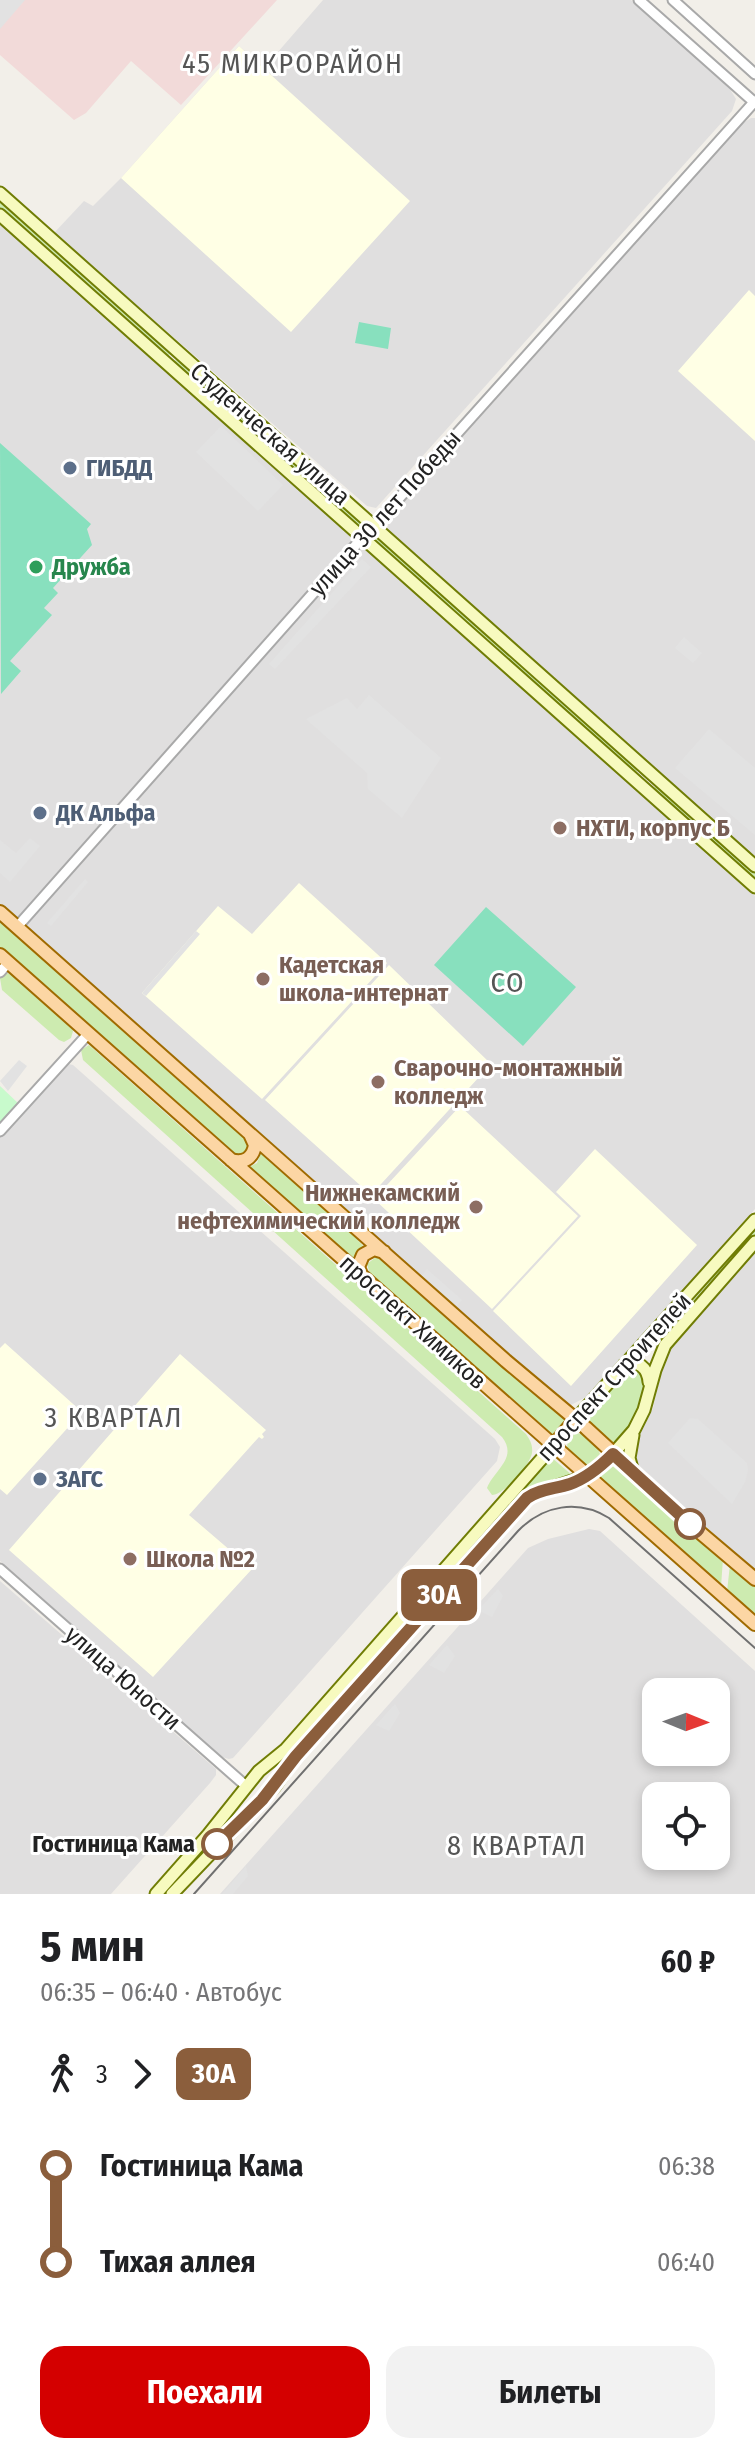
<!DOCTYPE html>
<html lang="ru">
<head>
<meta charset="utf-8">
<style>
	body { margin:0; font-family:"Fira Sans Condensed",sans-serif; background:#f2f2f2; color:#202124; height:100vh; display:flex; flex-direction:column; font-size:30px; white-space:nowrap }
	* { box-sizing:border-box; margin:0 }
	p { font-size:26px; color:#757577 }
	.icon { flex:none; width:44px; height:44px; fill:none; stroke:currentColor; stroke-width:2; stroke-linecap:round; stroke-linejoin:round }
	.map { position:relative; height:1894px; overflow:hidden }
	.drawer { display:flex; flex-direction:column; background:#fff; flex:1 }
	.drawer>* { flex:none }
	.badge { padding:0 16px; border-radius:12px; font-size:28px; line-height:52px }
	.needle { width:52px; rotate:91deg }
	.buttons { position:absolute; left:642px; top:1678px; display:grid; gap:16px }
	.buttons a { display:grid; place-items:center; width:88px; height:88px; border-radius:16px; background:#fff; box-shadow:0 4px 12px #0003; font-size:40px }
	.map>.badge { position:absolute; translate:-50% -50%; box-shadow:0 0 0 4px #fff }
	.legs { display:flex; align-items:center; gap:12px; height:88px; padding:0 40px; font-size:26px }
	.legs p { margin-inline-start:auto }
	.overview { display:flex; align-items:center; justify-content:space-between; height:136px; padding:0 40px }
	h1 { font-size:44px; font-weight:700; line-height:60px }
	.button { display:flex; gap:16px; margin-top:auto; padding:16px 40px }
	.button a { flex:1; height:92px; border-radius:24px; background:#d40000; color:#fff; font-size:32px; font-weight:700; line-height:92px; text-align:center }
	.button a+a { background:#f2f2f2; color:#202124 }
	ul { padding:0 40px; list-style:none }
	li { display:flex; align-items:center; gap:28px; height:96px; font-size:30px }
	li i { display:grid; place-items:center; width:12px; height:100%; margin:0 10px; background:currentColor }
	li i::after { content:''; width:20px; height:20px; margin:-10px; border:6px solid; border-radius:50%; background:#fff }
	li p { margin-inline-start:auto }
	li:first-child i { background:linear-gradient(#0000 50%,currentColor 0) }
	li:last-child i { background:linear-gradient(currentColor 50%,#0000 0) }
	.map>svg:first-child { display:block }
</style>
</head>
<body>
<div class="map">
<svg width="755" height="1894" viewBox="0 0 755 1894">
	<rect width="100%" height="100%" fill="#f2efe9"/>
	<path fill="#e0dfdf" fill-rule="evenodd" d="M323,0H631L728,86L736,99L732,111L376,508L367,506L54,233L84,201L93,206L121,178L239,46L264,68Z
		M751,118H755V857L387,528L391,517L743,123Z
		M0,220L356,538L22,916L16,918L0,905Z
		M363,545L755,896V1209L588,1396L571,1405L565,1404L26,927L27,922Z
		M64,1063L73,1065L495,1439L500,1447L497,1461L233,1758L229,1759L222,1757L0,1561V1135Z
		M755,1249V1573L671,1500L633,1461L634,1446L653,1408L664,1359L674,1339Z
		M589,1529L600,1531L755,1671V1894H220L528,1548L548,1539ZM656,1692H716V1752H656ZM656,1796H716V1856H656Z
		M0,1581L216,1769V1775L210,1783L111,1894H0Z"/>
	<path fill="#f2dad9" d="M0,0H277L181,105L131,61L86,113L74,120L0,55Z"/>
	<path fill="#ffffe5" d="M239,46L410,201L291,332L121,178Z
		M749,290L755,296V441L678,371Z
		M299,883L387,963L262,1099L142,993L218,906L252,934Z
		M389,965L491,1064L371,1195L265,1100Z
		M460,1106L578,1216L492,1309L374,1199Z
		M595,1149L697,1245L571,1386L493,1311L581,1216L556,1192Z
		M5,1343L82,1412L7,1495L0,1489V1348Z
		M180,1354L266,1430L262,1434L264,1437L262,1439L259,1437L189,1515L252,1569L153,1677L9,1550Z"/>
	<path fill="#cdebb0" d="M0,201L171,353L167,357L0,209Z
		M177,358L286,455L281,460L174,363Z
		M293,461L360,521V525H356L289,465Z
		M377,536L640,768L635,773L373,540Z
		M658,784L755,871V879L654,788Z
		M0,920L247,1139L250,1150L241,1157L233,1154L0,947Z
		M8,973L13,975L70,1025L73,1031L71,1038L64,1042L59,1040L2,990L0,978Z
		M89,1045L526,1434C530,1440 533,1445 532,1453C530,1465 504,1495 492,1495L487,1488C495,1469 518,1458 502,1437L83,1060L81,1050Z
		M261,1153L344,1225L364,1247L358,1250L353,1260L247,1168L257,1163Z
		M755,1229V1234L662,1341H658Z
		M376,1257L383,1260C441,1317 505,1367 567,1421L552,1437L370,1274L367,1264Z
		M636,1371L644,1379C644,1406 631,1426 614,1446L585,1419L628,1372Z
		M576,1433C587,1434 597,1445 600,1454L594,1464H583L567,1448L568,1438Z
		M551,1457L573,1476L530,1491L516,1501L287,1759L284,1756Z
		M611,1464L627,1474L723,1558L721,1587L598,1478Z
		M730,1564L755,1587V1617L727,1592Z"/>
	<path fill="#c8facc" d="M0,1086L19,1104L0,1124Z"/>
	<path fill="#88e0be" d="M359,322L391,328L388,349L355,343Z
		M0,443L91,524L87,529L92,545L53,588L58,593L44,608L52,615L10,661L21,671L1,694Z
		M486,907L576,987L523,1046L434,965Z"/>
	<path fill="#e2e2e2" d="M0,0H25L0,29Z
		M221,426L283,485L258,511L196,452Z
		M362,559L371,567L275,669L269,664Z
		M684,637L702,653L693,663L675,648Z
		M369,695L441,758L402,818L368,789L367,773L306,719L347,698L357,709Z
		M709,729L755,768V835L675,768Z
		M30,838L40,846L10,882L0,873V840L16,853Z
		M85,879L88,882L51,926L47,923Z
		M196,931L200,934L146,996L142,993Z
		M19,1060L27,1066L8,1091L0,1081Z
		M427,1269L462,1300L457,1306L422,1276Z
		M690,1418L698,1419L747,1463L748,1470L745,1482L732,1504L668,1443Z
		M498,1589L503,1596L492,1617L478,1610Z
		M447,1645L455,1656L444,1673L429,1665Z
		M395,1704L400,1713L389,1731L376,1725Z
		M246,1866L248,1876L233,1894H222Z"/>
	<g fill="none" stroke-linecap="round" stroke-linejoin="round">
		<g stroke="#a9a9a9" stroke-width="13">
			<path id="tertiary" d="M639,0L755,103
				M673,0L755,74
				M375,525L755,101
				M17,927L363,537
				M0,972L8,963
				M0,1131L88,1034
				M0,1569L246,1786"/>
		</g>
		<g stroke="#707d05" stroke-width="15">
			<path id="secondary" d="M0,193L755,866
				M0,215L755,887
				M624,1365C638,1359 648,1368 649,1382
				M575,1420L755,1220
				M633,1435L629,1458L633,1472
				M613,1454L634,1430L644,1410L655,1370L665,1345L755,1242
				M156,1894L208,1835L259,1771L286,1749L553,1446
				M172,1894L275,1786L296,1756L520,1504L533,1494L587,1476"/>
		</g>
		<g stroke="#a06b00" stroke-width="16">
			<path id="primary" d="M0,912L506,1361L586,1428L690,1524L755,1579
				M0,955L755,1624
				M231,1160C244,1164 253,1158 255,1145L250,1134
				M362,1277L358,1267L363,1255L374,1249L384,1252
				M553,1446L575,1420
				M587,1476L613,1454"/>
		</g>
		<use href="#tertiary" stroke="#fff" stroke-width="9"/>
		<use href="#secondary" stroke="#f7fabf" stroke-width="11"/>
		<use href="#primary" stroke="#fcd6a4" stroke-width="12"/>
		<path stroke="#707070" stroke-width="2" d="M194,1894L518,1531C543,1505 578,1499 609,1518L755,1648"/>
	</g>
	<g fill="none" stroke-linecap="round" stroke-linejoin="round">
		<g stroke="#fff" stroke-width="18">
			<path id="line-1" d="M217,1844L262,1800L296,1756L527,1498C540,1489 555,1489 570,1484C587,1478 601,1466 613,1454L690,1524"/>
		</g>
		<use href="#line-1" stroke="#8b5e3c" stroke-width="12"/>
	</g>
	<g fill="#5c6f8a" stroke="#fff" stroke-width="3">
		<circle cx="70" cy="468" r="8"/>
		<circle cx="40" cy="813" r="8"/>
		<circle cx="40" cy="1479" r="8"/>
	</g>
	<circle fill="#2e9e5b" stroke="#fff" stroke-width="3" cx="36" cy="567" r="8"/>
	<g fill="#8d6e63" stroke="#fff" stroke-width="3">
		<circle cx="560" cy="828" r="8"/>
		<circle cx="263" cy="979" r="8"/>
		<circle cx="378" cy="1082" r="8"/>
		<circle cx="476" cy="1207" r="8"/>
		<circle cx="130" cy="1559" r="8"/>
	</g>
	<g fill="#fff" stroke="#8b5e3c" stroke-width="4">
		<circle cx="690" cy="1524" r="14"/>
		<circle cx="217" cy="1844" r="14"/>
	</g>
	<g text-anchor="middle" dominant-baseline="central" stroke-width="6" stroke-linejoin="round" paint-order="stroke">
		<g font-size="24" fill="#222" stroke="#fff">
			<text transform="translate(270 434) rotate(41)">Студенческая улица</text>
			<text transform="translate(385 513) rotate(-48)">улица 30 лет Победы</text>
			<text transform="translate(413 1322) rotate(42)">проспект Химиков</text>
			<text transform="translate(614 1377) rotate(-48)">проспект Строителей</text>
			<text transform="translate(123 1678) rotate(41)">улица Юности</text>
		</g>
		<g font-size="24" font-weight="bold" fill="#4e5e75" stroke="#fff" text-anchor="start">
			<text x="86" y="468">ГИБДД</text>
			<text x="56" y="813">ДК Альфа</text>
			<text x="56" y="1479">ЗАГС</text>
		</g>
		<g font-size="24" font-weight="bold" fill="#27864d" stroke="#fff" text-anchor="start">
			<text x="52" y="567">Дружба</text>
		</g>
		<g font-size="24" font-weight="bold" fill="#785e54" stroke="#fff" text-anchor="start">
			<text x="576" y="828">НХТИ, корпус Б</text>
			<text x="279" y="965">Кадетская<tspan x="279" dy="28">школа-интернат</tspan></text>
			<text x="394" y="1068">Сварочно-монтажный<tspan x="394" dy="28">колледж</tspan></text>
			<text x="460" y="1193" text-anchor="end">Нижнекамский<tspan x="460" dy="28">нефтехимический колледж</tspan></text>
			<text x="146" y="1559">Школа №2</text>
		</g>
		<g font-size="24" font-weight="bold" fill="#222" stroke="#fff" text-anchor="end">
			<text x="195" y="1844">Гостиница Кама</text>
		</g>
		<g font-size="28" letter-spacing="2" fill="#555" stroke="#fff">
			<text x="293" y="63">45 МИКРОРАЙОН</text>
			<text x="508" y="982">СО</text>
			<text x="114" y="1417">3 КВАРТАЛ</text>
			<text x="517" y="1845">8 КВАРТАЛ</text>
		</g>
	</g>
</svg>
<div class="buttons">
<a><svg class="needle" viewBox="-14 -14 28 28"><path d="M0-13l5 13h-10z" fill="#e53935"/><path d="M0 13l5-13h-10z" fill="#757577"/></svg></a>
<a><svg class="icon" aria-label="locate" viewBox="0 0 24 24"><circle cx="12" cy="12" r="6"/><path d="M12 2v4M12 18v4M2 12h4M18 12h4"/></svg></a>
</div>
<b class="badge" style="left:439px;top:1595px;background:#8b5e3c;color:#fff">30А</b>
</div>
<section class="drawer">
<div class="overview"><div><h1>5 мин</h1><p>06:35 – 06:40 · Автобус</p></div><b>60 ₽</b></div>
<div class="legs"><svg class="icon" aria-label="walk" viewBox="0 0 24 24"><circle cx="13" cy="4" r="2"/><path d="M13 8l-2 6 4 7M11 14l-3 7M7 12l3-4h3l4 4"/></svg>3<svg class="icon" aria-label="forward" viewBox="0 0 24 24"><path d="M9 5l7 7-7 7"/></svg><b class="badge" style="background:#8b5e3c;color:#fff">30А</b></div>
<ul>
<li><i style="color:#8b5e3c"></i><b>Гостиница Кама</b><p>06:38</p></li>
<li><i style="color:#8b5e3c"></i><b>Тихая аллея</b><p>06:40</p></li>
</ul>
<div class="button"><a>Поехали</a><a>Билеты</a></div>
</section>
</body>
</html>
